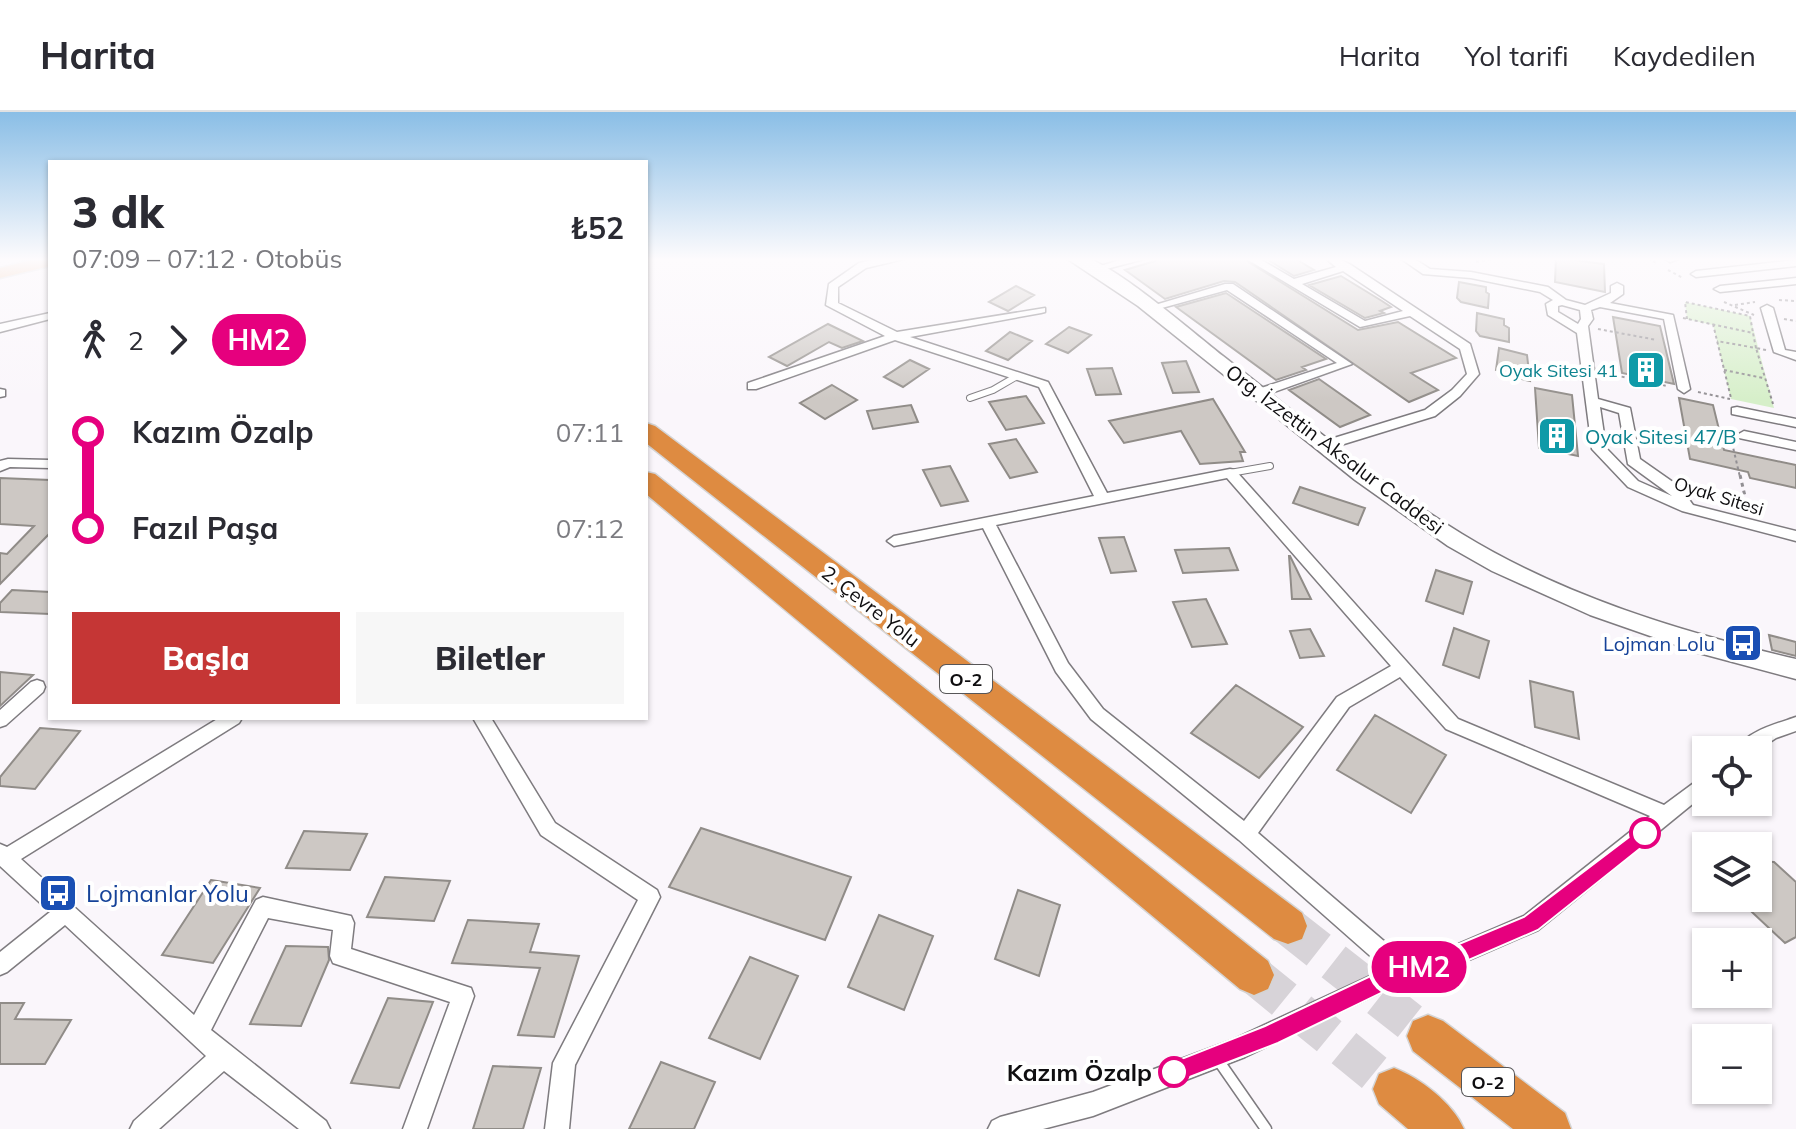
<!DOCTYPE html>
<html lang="tr">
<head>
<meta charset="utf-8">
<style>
	body { margin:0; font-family:Mulish,sans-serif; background:#f7f7f7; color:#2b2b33; height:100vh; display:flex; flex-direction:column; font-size:30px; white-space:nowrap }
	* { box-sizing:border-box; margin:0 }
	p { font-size:26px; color:#7c7c81 }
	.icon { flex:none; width:44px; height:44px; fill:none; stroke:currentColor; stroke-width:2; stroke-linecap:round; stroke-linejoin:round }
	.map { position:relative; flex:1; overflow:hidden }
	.drawer { position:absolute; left:48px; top:48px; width:600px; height:560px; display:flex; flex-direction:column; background:#fff; border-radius:0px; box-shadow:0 2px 6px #0004 }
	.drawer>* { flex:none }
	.badge { padding:0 16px; border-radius:26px; font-size:28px; line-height:52px }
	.tools { position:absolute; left:1692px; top:624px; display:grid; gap:16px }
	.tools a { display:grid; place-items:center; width:80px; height:80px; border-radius:0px; background:#fff; box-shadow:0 2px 6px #0004; font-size:40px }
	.map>.badge { position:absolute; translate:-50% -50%; box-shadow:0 0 0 4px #fff }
	.legs { display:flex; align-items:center; gap:12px; height:88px; padding:0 24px; font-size:26px }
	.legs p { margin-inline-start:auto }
	.headline { display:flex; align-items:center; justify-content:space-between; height:136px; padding:0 24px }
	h1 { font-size:44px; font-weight:800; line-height:60px }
	.button { display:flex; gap:16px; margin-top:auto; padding:16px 24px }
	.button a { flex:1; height:92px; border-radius:0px; background:#c53635; color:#fff; font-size:32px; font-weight:800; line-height:92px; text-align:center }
	.button a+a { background:#f7f7f7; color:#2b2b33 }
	ul { padding:0 24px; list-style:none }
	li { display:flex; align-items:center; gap:28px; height:96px; font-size:30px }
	li i { display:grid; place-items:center; width:12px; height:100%; margin:0 10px; background:currentColor }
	li i::after { content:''; width:20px; height:20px; margin:-10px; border:6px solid; border-radius:50%; background:#fff }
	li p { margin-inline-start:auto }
	li:first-child i { background:linear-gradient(#0000 50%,currentColor 0) }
	li:last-child i { background:linear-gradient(currentColor 50%,#0000 0) }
	header { display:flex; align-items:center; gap:48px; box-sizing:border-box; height:112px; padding:0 40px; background:#fff; border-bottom:2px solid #e1e1e2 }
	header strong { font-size:38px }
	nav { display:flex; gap:44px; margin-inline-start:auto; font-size:28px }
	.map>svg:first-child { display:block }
</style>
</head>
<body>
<header>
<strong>Harita</strong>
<nav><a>Harita</a><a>Yol tarifi</a><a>Kaydedilen</a></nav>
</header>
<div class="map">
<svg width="1796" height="1017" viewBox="0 0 1796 1017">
	<rect width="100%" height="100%" fill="#faf6fb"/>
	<path fill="#d6efc9" d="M1685,190L1750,204L1774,296L1731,287L1713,213L1687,207Z"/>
	<path fill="#cdc8c4" stroke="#908c88" stroke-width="2" d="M1165,146H1242L1358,218L1398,210L1456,246L1411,261L1438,278L1409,290L1235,170L1224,169L1165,187L1125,158Z
		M1265,146H1294L1314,158L1294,164Z
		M1556,146L1604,152L1605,180L1555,170Z
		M1341,164L1382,189L1391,195L1380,199L1384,201L1365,206L1309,173Z
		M1459,170L1486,175V180L1489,182L1488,196L1461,190L1457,186Z
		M1016,174L1034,183L1008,199L989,190Z
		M1226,181L1326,247L1302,255L1306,258L1276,268L1176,195Z
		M1477,201L1504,207V213L1509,216V230L1480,224L1476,219Z
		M1613,205L1660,214L1674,272L1622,261Z
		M828,212L863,229L842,236L829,230L787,254L769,245Z
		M1069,215L1091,223L1068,241L1046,232Z
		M1010,220L1032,229L1008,248L986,239Z
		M1499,236L1527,243L1530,269L1500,262L1501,259L1496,258Z
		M910,248L929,257L903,275L884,265Z
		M1186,249L1199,280L1173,281L1162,251Z
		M1112,256L1121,282L1096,283L1087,257Z
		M1319,267L1370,303L1340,315L1289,278Z
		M832,273L857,288L825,307L800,291Z
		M1535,276L1572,283L1578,344L1539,336Z
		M1026,284L1044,311L1006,318L989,290Z
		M1679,286L1713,293L1724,338L1796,353V376L1750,366L1748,360L1690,347Z
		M1213,287L1245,340H1240L1243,349L1200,352L1181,319L1124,331L1109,309Z
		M911,293L918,310L873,317L867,299Z
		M1016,327L1037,360L1010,366L989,332Z
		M950,354L968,389L941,394L923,358Z
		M0,366L50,368V421L0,472V441L7,442L34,414L0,412Z
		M1300,375L1365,396L1358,413L1293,391Z
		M1124,425L1136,459L1111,461L1099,426Z
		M1229,436L1238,458L1183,461L1175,438Z
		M1289,444H1290L1311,487H1292Z
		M1436,458L1472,470L1463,502L1426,489Z
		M12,478L50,480V502L0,500V491Z
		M1206,487L1227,532L1192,535L1173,490Z
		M1454,516L1489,529L1479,566L1443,553Z
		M1310,517L1324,544L1300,546L1290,519Z
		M1769,523L1796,530V544L1772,538Z
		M0,560L33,563L0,594Z
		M1530,569L1573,580L1579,627L1535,615Z
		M1236,573L1303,615L1259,666L1191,621Z
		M1375,603L1446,643L1411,701L1337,658Z
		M40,616L80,619L35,677L0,674V665Z
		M701,716L851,765L825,828L669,775Z
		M304,719L367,722L350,758L286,756Z
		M1758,749L1774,750L1796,770V825L1785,831L1737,786H1758Z
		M385,765L450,769L434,809L367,805Z
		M211,768L260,776L213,851L162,843Z
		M1018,778L1060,793L1039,864L995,847Z
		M879,803L933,824L904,898L848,875Z
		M468,808L539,812L530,840L579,844L554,925L518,923L540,856L452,851Z
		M286,834L328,835L329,848L301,914L250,912Z
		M750,845L798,864L760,947L709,926Z
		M388,886L433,890L399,976L351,971Z
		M0,891H24L15,907L71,908L45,952H0Z
		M661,950L715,970L694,1017H629Z
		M493,954L541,956L523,1017H473Z"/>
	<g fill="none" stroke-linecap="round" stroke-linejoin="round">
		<path stroke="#d7d3d8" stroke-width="39" stroke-dasharray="39 19" stroke-linecap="butt" d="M1288,814L1428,924
			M1254,863L1394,977"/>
		<g stroke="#7e7b7f" stroke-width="8">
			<path id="lane-far1" d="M970,286L993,278L1017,264
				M1230,361L1270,354"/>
		</g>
		<g stroke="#7e7b7f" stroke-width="13">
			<path id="lane" d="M1216,945L1266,1017"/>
		</g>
		<g stroke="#7e7b7f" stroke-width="3">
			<path id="street" d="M882,146H908L866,156L838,175V191L897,220L1045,196V200L1041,201L910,225L1048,270L1107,381L1230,357L1235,358L1458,607L1664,693L1706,662V681L1538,818L1448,857L1405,869L1245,945L1093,1004L1043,1017H988L992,1009L1000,1005L1093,980L1232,928L1385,857L1239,728L1091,607L1056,560L983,416L894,434L887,429L894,424L1094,384L1039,275L895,228L756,277H748V271L885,224L826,193L829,172L859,151ZM1227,366L1391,554L1337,585L1244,709L1103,597L1068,551L996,413ZM1400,565L1446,617L1650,704L1524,804L1447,837L1406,848L1258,721L1349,595Z
				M1127,146H1148L1095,160L1090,157Z
				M1245,146H1258L1294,167L1336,155L1325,146H1338L1351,153L1470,232L1479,262L1460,284L1435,304L1331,336H1321V330L1425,298L1452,278L1467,262L1460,237L1410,204L1360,215ZM1343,159L1403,199L1365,209L1302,172Z
				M1400,146H1413L1430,157L1471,160L1548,175L1566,188L1585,193L1611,181V174L1617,171L1623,174V182L1610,191L1673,203L1690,277L1684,281L1678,277L1664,207L1600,195L1591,198L1593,207L1588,214L1598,287L1630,296L1640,347L1680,375L1693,393L1796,419V429L1682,399L1628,375L1592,337L1577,221L1548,203L1546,192L1553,188L1540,180L1471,166L1423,162ZM1562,193L1580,198L1581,207L1578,212L1558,200V194ZM1600,295L1619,301L1628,352L1672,384L1638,369L1606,336Z
				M1681,146L1670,150L1665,147V146Z
				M1796,148V154L1696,165L1691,162L1696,159Z
				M1796,166V172L1720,180L1714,177L1720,174Z
				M1225,172H1233L1352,252L1263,284H1255V278L1337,251L1227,178L1151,199L1145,196Z
				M1767,193L1773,196L1785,238L1796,240V248L1774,240L1761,196Z
				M50,201V207L0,220V212Z
				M0,277L5,278V284L0,285Z
				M1737,295L1796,307V315L1732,302V296Z
				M1744,319L1796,330V338L1739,326L1737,323Z
				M8,347L50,348V356L10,355L0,359V349Z
				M37,568L43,570L45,575L43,580L6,613L0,615V598L31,570Z
				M1796,605V619L1776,626L1758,638H1735C1747,619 1776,612 1796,605Z
				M219,606H242L239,611L21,747L194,903L256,788L263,785L351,804L354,811L351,837L471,876L474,884L427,1017H403L450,890L333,851L330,844L333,818L268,806L211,918L326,1009L330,1017H299L224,959L159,1017H130L134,1009L206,944L65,813L7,860L0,863V840L50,800L0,754V732L7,735Z
				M473,606H491L555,711L657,778L660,785L575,953L569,1017H545L553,951L638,788L541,723Z"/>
		</g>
		<g stroke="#7e7b7f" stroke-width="3">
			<path id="secondary" d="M1066,146C1072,146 1079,146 1085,146C1113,151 1196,223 1223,244C1301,305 1377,370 1462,422C1563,484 1681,520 1796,547V567L1699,541L1590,503L1492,459L1448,434L1355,368L1138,194Z"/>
		</g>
		<g stroke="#d4d4d4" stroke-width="3">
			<path id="primary" d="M39,146H50V154L0,166V156Z"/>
		</g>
		<g stroke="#d4d4d4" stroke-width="3">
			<path id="highway" d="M646,311L655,314L1302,801L1307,814L1302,827L1288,832L1274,827L646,331Z
				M646,360L655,362L1268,849L1274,863L1268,877L1254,883L1240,877L646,382Z
				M1428,903L1443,909L1565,1001L1571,1017H1513L1413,939L1407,924L1413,909Z
				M1394,956C1420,966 1453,991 1464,1017H1408L1379,992L1373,977L1379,962Z"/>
		</g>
		<path stroke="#928f93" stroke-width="2" stroke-dasharray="3 3" stroke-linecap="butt" d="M1648,146L1658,152
			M1476,150L1499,146
			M1668,158L1683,166
			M1779,188L1796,189
			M1724,190L1754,203
			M1735,193L1755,190
			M1683,206L1753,221L1756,236L1717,229
			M1687,207L1685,190L1750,204L1753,221
			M1784,207L1796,209
			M1713,212L1731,286
			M1598,217L1657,228
			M1766,238L1756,236L1773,292
			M1724,258L1763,266
			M1604,261L1667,274
			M1698,280L1730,287
			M1732,331L1740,365"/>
		<path stroke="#928f93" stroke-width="3" stroke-dasharray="4 4" stroke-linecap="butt" d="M1740,363L1748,397"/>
		<use href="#lane-far1" stroke="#fff" stroke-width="6"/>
		<use href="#lane" stroke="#fff" stroke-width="10"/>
		<use href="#street" fill="#fff" fill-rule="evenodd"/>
		<use href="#secondary" fill="#fff" fill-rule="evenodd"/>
		<use href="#primary" fill="#ebb98d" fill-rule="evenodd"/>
		<use href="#highway" fill="#de8b41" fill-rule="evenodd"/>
	</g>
	<linearGradient id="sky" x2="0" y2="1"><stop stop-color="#8abee6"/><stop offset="0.51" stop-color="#fdfbfd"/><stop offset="1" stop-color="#fdfbfd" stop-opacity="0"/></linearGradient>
	<rect width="1796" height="289" fill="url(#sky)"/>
	<path fill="#e6007e" stroke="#fff" stroke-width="2" d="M1645,713L1652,715L1655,721L1652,727L1538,818L1448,857L1406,869L1278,931L1174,971L1166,968L1163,960L1166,953L1265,914L1396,852L1447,837L1524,805Z"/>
	<defs>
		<g id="building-square" transform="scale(2)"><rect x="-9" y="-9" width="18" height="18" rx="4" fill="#0f9aa8" stroke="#fff"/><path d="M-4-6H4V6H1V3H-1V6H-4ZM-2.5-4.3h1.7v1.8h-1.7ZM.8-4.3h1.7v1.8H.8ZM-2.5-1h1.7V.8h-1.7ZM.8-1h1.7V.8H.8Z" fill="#fff"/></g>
		<g id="bus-square" transform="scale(2)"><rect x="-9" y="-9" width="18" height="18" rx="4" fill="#1a4fb4" stroke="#fff"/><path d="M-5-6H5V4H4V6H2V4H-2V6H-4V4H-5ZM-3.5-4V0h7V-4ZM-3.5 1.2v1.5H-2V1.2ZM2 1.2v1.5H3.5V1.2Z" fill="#fff"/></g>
	</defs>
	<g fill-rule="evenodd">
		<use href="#building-square" x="1646" y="258"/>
		<use href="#building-square" x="1557" y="324"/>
		<use href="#bus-square" x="1743" y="531"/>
		<use href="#bus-square" x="58" y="781"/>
	</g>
	<g fill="#fff" stroke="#e6007e" stroke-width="4">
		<circle cx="1645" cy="721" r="14"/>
		<circle cx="1174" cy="960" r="14"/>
	</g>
	<g text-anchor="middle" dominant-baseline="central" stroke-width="8" stroke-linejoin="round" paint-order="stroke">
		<g font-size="18" fill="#0d838f" stroke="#fff" text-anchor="end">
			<text x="1618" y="258">Oyak Sitesi 41</text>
		</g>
		<g font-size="18" fill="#0f0e10" stroke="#fff">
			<text transform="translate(1719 384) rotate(17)">Oyak Sitesi</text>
		</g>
		<g fill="#fff" stroke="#575658" stroke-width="2">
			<rect x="940" y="553" width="52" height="28" rx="6"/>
			<rect x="1462" y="956" width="52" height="28" rx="6"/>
		</g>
		<g font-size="18" font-weight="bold" fill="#0f0e10">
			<text x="966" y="567">O-2</text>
			<text x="1488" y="970">O-2</text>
		</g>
		<g font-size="20" fill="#0d838f" stroke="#fff" text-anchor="start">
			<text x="1585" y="324">Oyak Sitesi 47/B</text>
		</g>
		<g font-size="20" fill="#0f0e10" stroke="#fff">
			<text transform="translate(1335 337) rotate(37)">Org. İzzettin Aksalur Caddesi</text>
			<text transform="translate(871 494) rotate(38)">2. Çevre Yolu</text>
		</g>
		<g font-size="20" fill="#164399" stroke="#fff" text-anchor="end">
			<text x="1715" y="531">Lojman Lolu</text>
		</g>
		<g font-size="24" fill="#164399" stroke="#fff" text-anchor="start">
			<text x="86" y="781">Lojmanlar Yolu</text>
		</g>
		<g font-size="24" font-weight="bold" fill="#0f0e10" stroke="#fff" text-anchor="end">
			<text x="1152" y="960">Kazım Özalp</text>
		</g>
	</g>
</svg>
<div class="tools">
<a><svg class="icon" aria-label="locate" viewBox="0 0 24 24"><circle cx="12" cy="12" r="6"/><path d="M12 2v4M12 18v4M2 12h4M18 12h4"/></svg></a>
<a><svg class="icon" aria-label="layers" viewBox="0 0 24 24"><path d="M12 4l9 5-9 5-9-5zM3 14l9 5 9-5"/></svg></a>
<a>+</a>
<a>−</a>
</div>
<b class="badge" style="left:1419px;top:855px;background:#e6007e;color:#fff">HM2</b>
<section class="drawer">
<div class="headline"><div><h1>3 dk</h1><p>07:09 – 07:12 · Otobüs</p></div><b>₺52</b></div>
<div class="legs"><svg class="icon" aria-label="walk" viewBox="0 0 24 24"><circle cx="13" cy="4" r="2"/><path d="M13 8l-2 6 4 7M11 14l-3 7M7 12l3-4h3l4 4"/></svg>2<svg class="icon" aria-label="forward" viewBox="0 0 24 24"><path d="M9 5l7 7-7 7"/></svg><b class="badge" style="background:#e6007e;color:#fff">HM2</b></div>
<ul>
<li><i style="color:#e6007e"></i><b>Kazım Özalp</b><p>07:11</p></li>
<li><i style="color:#e6007e"></i><b>Fazıl Paşa</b><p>07:12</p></li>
</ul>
<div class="button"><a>Başla</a><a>Biletler</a></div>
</section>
</div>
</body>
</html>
